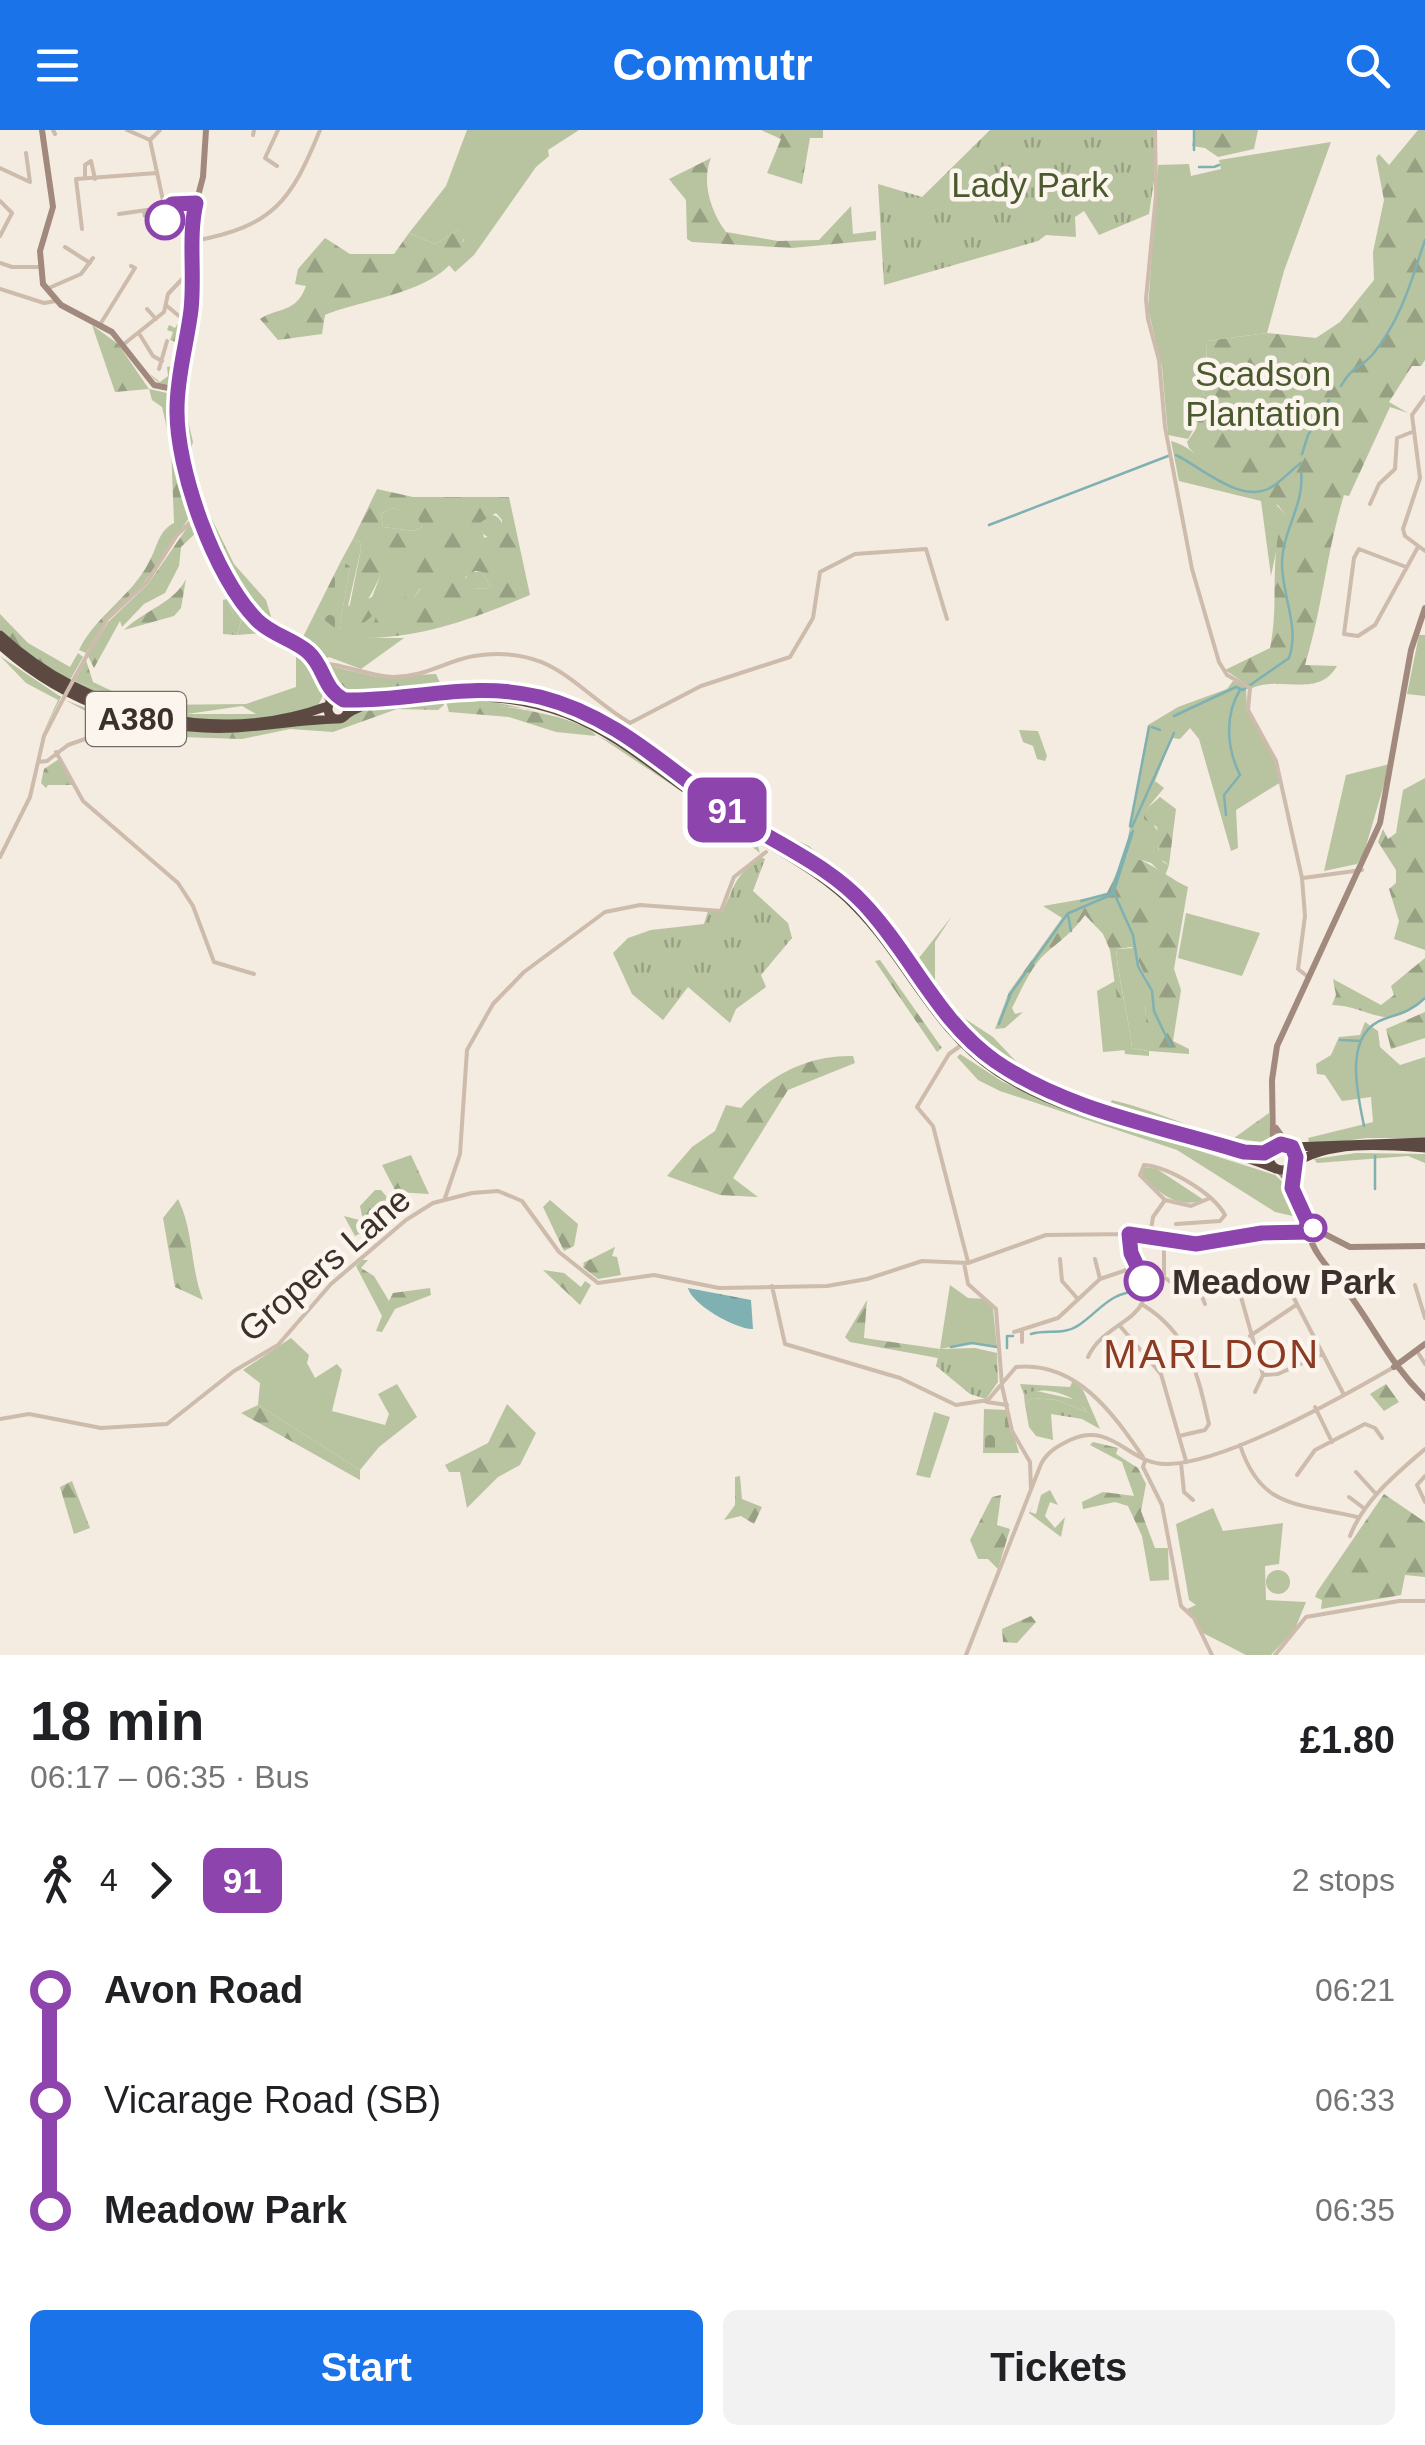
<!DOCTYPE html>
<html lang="en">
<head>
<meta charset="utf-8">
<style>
	body { margin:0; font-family:Arial,sans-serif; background:#f2f2f2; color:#202124; height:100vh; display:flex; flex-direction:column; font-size:38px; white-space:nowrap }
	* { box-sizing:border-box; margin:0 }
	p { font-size:32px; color:#757577 }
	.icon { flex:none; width:55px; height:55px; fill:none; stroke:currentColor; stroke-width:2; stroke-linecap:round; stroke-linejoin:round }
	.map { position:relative; height:1525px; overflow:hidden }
	.panel { display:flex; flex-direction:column; background:#fff; flex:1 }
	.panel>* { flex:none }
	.badge { padding:0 20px; border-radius:15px; font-size:35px; line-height:65px }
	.map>.badge { position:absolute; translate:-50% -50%; box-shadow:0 0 0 5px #fff }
	.legs { display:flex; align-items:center; gap:15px; height:110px; padding:0 30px; font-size:32px }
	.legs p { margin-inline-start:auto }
	.headline { display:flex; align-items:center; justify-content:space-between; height:170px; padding:0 30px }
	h1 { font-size:55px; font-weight:600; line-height:75px }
	.action { display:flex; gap:20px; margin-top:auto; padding:20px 30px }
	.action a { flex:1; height:115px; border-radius:15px; background:#1a73e8; color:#fff; font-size:40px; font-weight:600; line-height:115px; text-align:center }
	.action a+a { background:#f2f2f2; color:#202124 }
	ul { padding:0 30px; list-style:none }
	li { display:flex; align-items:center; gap:35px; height:110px; font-size:38px }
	li i { display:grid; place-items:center; width:15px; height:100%; margin:0 12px; background:currentColor }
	li i::after { content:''; width:25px; height:25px; margin:-12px; border:8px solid; border-radius:50%; background:#fff }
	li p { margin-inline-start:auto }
	li:first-child i { background:linear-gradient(#0000 50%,currentColor 0) }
	li:last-child i { background:linear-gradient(currentColor 50%,#0000 0) }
	header { display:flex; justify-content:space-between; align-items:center; height:130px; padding:0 30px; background:#1a73e8; color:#fff; font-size:45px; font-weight:600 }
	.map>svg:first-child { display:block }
</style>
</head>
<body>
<header><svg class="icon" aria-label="menu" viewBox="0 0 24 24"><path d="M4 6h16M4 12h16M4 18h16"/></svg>Commutr<svg class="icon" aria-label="search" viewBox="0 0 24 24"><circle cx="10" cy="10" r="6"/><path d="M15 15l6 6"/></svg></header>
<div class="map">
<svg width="1425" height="1525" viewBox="0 0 1425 1525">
	<defs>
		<pattern id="forest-firs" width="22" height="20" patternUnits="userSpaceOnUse" patternTransform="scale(2.5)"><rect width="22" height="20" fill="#b8c4a0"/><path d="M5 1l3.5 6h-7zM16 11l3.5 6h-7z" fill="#97a083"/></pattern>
		<pattern id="cemetery-stones" width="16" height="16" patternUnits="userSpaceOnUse" patternTransform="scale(2.5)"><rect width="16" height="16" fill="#b8c4a0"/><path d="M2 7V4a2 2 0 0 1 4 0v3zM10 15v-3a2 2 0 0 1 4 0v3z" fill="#97a083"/></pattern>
		<pattern id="park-tufts" width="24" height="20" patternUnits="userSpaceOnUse" patternTransform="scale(2.5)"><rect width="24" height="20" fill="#b8c4a0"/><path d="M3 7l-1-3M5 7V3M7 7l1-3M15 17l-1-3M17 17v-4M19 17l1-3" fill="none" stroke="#97a083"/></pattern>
		<pattern id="water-ripples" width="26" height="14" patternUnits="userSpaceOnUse" patternTransform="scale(2.5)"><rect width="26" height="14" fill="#7fb0b2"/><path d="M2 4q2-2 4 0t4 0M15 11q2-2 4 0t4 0" fill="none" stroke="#699091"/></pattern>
	</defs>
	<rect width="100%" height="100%" fill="#f4ebe1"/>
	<path fill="#b8c4a0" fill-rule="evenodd" d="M467,0H579L548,20L549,26L536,37L474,125L455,142L448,134L464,110L458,100L435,114L409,103L446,56Z
		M1331,12L1284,141L1267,203L1207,211C1206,245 1206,281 1188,309L1168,305L1162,237L1148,179L1158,35L1189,34L1191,46L1221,39L1219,30Z
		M187,75L191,80L189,100L177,94L158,96L143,87L142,81L153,80L156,92L167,94L175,88L177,76Z
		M1171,311C1206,320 1221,363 1262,359L1284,383L1271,446L1261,371L1179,351Z
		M391,378L415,382L422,397L414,401L383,397L381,384Z
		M480 396a11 11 0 1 1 22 0a11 11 0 1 1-22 0Z
		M353,409L360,412L361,419L348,476L372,467L383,439L391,435L420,458L414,468L391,478L368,508H404L361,539L329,527L321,531L300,513L315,483L339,500L350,436L341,431Z
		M468,442H482L491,458L472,459L465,451Z
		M235,466L265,500L263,503L237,505L243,485L233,484L227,469Z
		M1419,505H1425V566L1407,564Z
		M281,511C303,522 318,537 325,561L317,578C234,602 149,590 73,555L75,551L154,581V575L246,574L296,557V526L279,517ZM242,576L256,584H187Z
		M1233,551L1246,556L1247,581L1270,618L1281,652L1236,680L1238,718L1231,721L1199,609L1190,598L1180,609L1172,608L1155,651L1164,658L1145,681L1160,705L1158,719L1163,732L1169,735L1165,746L1151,733L1125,725L1148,595L1178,577L1227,559Z
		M465,569C594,580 655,641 756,711L760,723L687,665L585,597L528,579L446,571Z
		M1390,634L1364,723L1357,734L1324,741L1346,645Z
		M1186,783L1260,803L1242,846L1178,828Z
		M952,786L935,812V856L961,886L993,907L1027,943L1110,974L1112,970C1163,982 1209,1008 1261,1013L1271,1002L1267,1016L1254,1017C1223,1009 1194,999 1165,990C1115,975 1063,966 1018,938L951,883L915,833Z
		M1135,818C1138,838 1152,854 1153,873L1145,874L1149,921L1132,918C1128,883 1119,853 1116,819Z
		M1115,851L1126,920L1103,922L1097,861Z
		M1365,892L1378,901L1380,917L1400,935L1425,927V1008H1366L1310,1016L1308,1008L1373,992L1371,967L1342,971L1325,945L1317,944L1316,934L1331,925L1339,907L1360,905Z
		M960,924L1003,952L1071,980L1275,1045L1290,1059L1293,1086L1275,1082L1177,1020L1000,961L978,950L957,927Z
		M1356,1023L1425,1024V1033L1408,1026L1317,1033L1314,1029Z
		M1144,1037L1157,1039L1204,1070C1177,1079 1161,1064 1142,1046Z
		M950,1155L968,1168L987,1169L993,1179L997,1217L972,1213L940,1219Z
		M291,1208L309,1225L307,1233L315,1248L337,1234L342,1240L332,1281L385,1295L389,1284L378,1264L397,1254L417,1287L379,1317L360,1340L258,1275L260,1253L243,1240Z
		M1032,1260L1077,1270L1087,1282L1057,1270L1032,1268L1025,1275L1024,1265Z
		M934,1282L950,1287L930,1348L916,1345Z
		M1050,1360L1058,1375L1050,1372L1045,1386L1055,1398L1065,1387L1061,1407L1029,1383L1034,1374L1030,1382L1036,1384L1041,1365Z
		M1213,1378L1223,1401L1283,1393L1279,1434L1265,1436L1266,1470L1306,1472L1295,1499L1271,1525H1246L1203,1503L1187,1479L1196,1475L1189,1470L1176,1394Z
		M1266 1452a12 12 0 1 1 24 0a12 12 0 1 1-24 0Z"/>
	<path fill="url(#forest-firs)" fill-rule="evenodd" d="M761,0H823V8H810L802,54L767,43L781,9Z
		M1195,0H1258L1254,19L1218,27L1205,18L1192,16Z
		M1418,0H1425V230L1421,236H1412L1389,272L1408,283L1390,277L1349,366L1344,365C1326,424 1323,476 1305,535L1337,536C1318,569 1282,545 1252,558L1225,540L1270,518C1280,472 1268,429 1284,383L1278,375L1261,371V360C1229,362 1211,339 1189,318L1187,312L1196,299L1206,252L1207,211L1267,203L1316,208L1340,192L1374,150L1373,122L1384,70L1376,28L1379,24L1389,35Z
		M711,28C701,52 711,82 726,102L778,111L819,110L851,76L853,104L876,101V110L792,118L692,112L687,109L686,70L669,49Z
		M458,100L464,106C455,163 366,167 325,185L322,204L278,210L260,189C277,177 296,184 306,156L295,154L298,139L325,108L350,124H394L409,103L435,114Z
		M189,157L171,255C160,254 156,252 150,244L160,252L168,246L167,237L172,236L178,213L170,210L173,202L167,200L169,195L175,198L183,186L181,172Z
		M92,195L118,214L149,259L167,263L191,368L189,388L143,454L106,488L86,523L79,520C96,485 132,466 149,432C158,416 158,401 174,393L171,316L162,277L152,270L149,259L115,262Z
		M186,222L182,266L193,312L187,332L193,351L234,434L266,470L276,503C233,476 190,372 183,321C177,288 181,255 186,222Z
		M377,359L413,367H509L530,465C477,487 426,507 368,508L376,487L408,465L414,468L420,459L391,436C376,444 376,463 364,473L372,486L358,498L348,484L361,419L360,412L353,409ZM391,378L415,383L422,397L414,401L383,397L381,384ZM496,383L502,390L500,401L484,408L481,392ZM475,441L482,442L491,458L472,459L465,447Z
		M189,395L199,400L181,417L179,436L165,463L144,474L122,497L120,491L94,538L88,526L108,492L148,454Z
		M202,404L207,409L229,463L224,465L197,409Z
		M186,449L181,478L174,486L124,500C146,479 173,474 186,449Z
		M227,469L233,484H243L237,505L223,504V470Z
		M0,484L28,513L70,537L78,523L83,527L70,550C44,535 21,521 0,500Z
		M0,526L61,567L40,610L58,570L26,553Z
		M86,530L93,552L133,571L154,575L155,581L75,551Z
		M326,535L377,547L436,544L442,557L346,566L339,563Z
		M65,570L114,589L172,599L335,593L366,579L432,571H443L444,575L438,580L397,579L333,602L290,599L242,609L181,607L121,593L107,602L106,592Z
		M446,571C477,572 580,583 596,606L556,602L509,587L449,582Z
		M1019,600L1038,601L1047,626L1045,631L1037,629L1033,616L1023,612Z
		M660,623L742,685L809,716L878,780L912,831L883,796L733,684Z
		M59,629L74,655H48L46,658L41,653L44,639Z
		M1425,648V820L1394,809L1399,791L1389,759L1396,753V740L1378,712L1383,699L1388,709L1396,703L1403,660Z
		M1160,667L1176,679L1169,735L1159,728L1157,697L1144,689L1145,680Z
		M1125,725C1149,730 1165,746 1188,757L1174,839L1181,860L1173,911L1189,919V924L1149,921V926L1125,924L1110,820L1103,804L1085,785C1073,802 1061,810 1046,823C1031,836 1021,861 1012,878L1015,884L1023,882L1005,898L995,899L1009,862L1062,788L1043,776L1106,765ZM1132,817L1151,859L1153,873H1145L1148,921L1132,918C1128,883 1119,854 1116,819Z
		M1425,828V868C1387,906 1372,876 1332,875L1336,865L1333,849L1381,875L1394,865L1391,856Z
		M880,830L942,918L937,922L875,831Z
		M1425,882V908L1391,919L1386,899Z
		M853,926L855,933L788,960L733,1048L758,1067L720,1065L667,1046L692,1017L715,1001L726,975L741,978C770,944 809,925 853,926Z
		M1269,983L1270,1004L1265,1013L1234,1008Z
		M411,1025L429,1064L396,1062L382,1035Z
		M375,1060H381L392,1073L373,1097L355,1106L344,1086L363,1091L360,1076Z
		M178,1069C194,1101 190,1137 203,1170L175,1157L163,1088Z
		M550,1070L578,1094L574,1116L564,1121L543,1077Z
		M615,1117L612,1126L617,1127L621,1145L598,1149L583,1137L584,1133L579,1135Z
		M362,1130H368L361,1138L374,1146L389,1171L393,1163L430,1158L431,1165L395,1179L382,1202L376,1201L382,1186L356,1136Z
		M543,1140L564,1143L581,1157L585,1151L591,1155L580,1175Z
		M867,1170L864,1208L940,1219L938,1228L850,1212L845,1207Z
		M1386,1254L1399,1272L1384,1281L1370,1264Z
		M507,1274L536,1303L520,1335L498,1347L467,1378L460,1342H449L445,1335L488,1313Z
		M258,1275L360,1340V1350L241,1283Z
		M1093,1312L1118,1318L1116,1324L1138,1338L1146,1354L1141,1381L1155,1418H1168L1169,1450L1150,1451L1142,1406L1128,1376L1115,1372L1083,1379L1082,1372L1103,1362L1134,1366L1122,1332L1090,1315Z
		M740,1346L742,1369L762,1377L754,1394L741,1386L724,1390L735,1375V1347Z
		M72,1351L90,1398L74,1404L60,1357Z
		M1384,1364L1425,1392V1447L1405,1445L1401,1465L1321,1479L1322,1470L1315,1467L1317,1462Z
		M1001,1365L997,1395L1010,1399L998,1439L988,1429H978L970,1410L992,1367Z
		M1031,1486L1036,1492L1017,1513L1003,1512L1002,1499Z"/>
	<path fill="url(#cemetery-stones)" d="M341,431L350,436L339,501L315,483Z
		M984,1279L1007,1280L1019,1323H983Z"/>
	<path fill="url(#park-tufts)" d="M990,0H1155L1156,37L1149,84L1099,105L1084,81L1075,87L1076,107L1046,105L1038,111L884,155L878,54L922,67Z
		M761,727L765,729L753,761L788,793L792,808L761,845L766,857L736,879L730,893L688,857L663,890L632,864L613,823L628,808L651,800L704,794L708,781L722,782C738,752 730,751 761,727Z
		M975,1218L997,1223L998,1252L986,1269L970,1264L936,1236L940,1219Z
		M1073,1250L1083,1260L1100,1299L1082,1289L1051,1284L1053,1310L1036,1306L1029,1297L1025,1275L1032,1268L1057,1270L1087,1282C1076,1265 1042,1254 1024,1265L1020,1254L1070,1257Z"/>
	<path fill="url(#water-ripples)" d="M688,1158L751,1170L753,1199C737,1200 691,1174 688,1158Z"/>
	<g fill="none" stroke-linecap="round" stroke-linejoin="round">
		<path stroke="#7fb0b2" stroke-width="2.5" d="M1194,20V0
			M1199,37H1212
			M1214,37L1219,35
			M1341,256C1352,236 1361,238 1373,224C1401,190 1412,149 1425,110
			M1302,324L1308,305L1329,270
			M1176,325C1201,337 1240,374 1270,358C1281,352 1291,340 1301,333
			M989,395L1168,326
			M1174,586L1236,557L1243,560L1289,528C1300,497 1282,466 1282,434C1282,401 1305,374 1301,342
			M1152,597L1160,600
			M1226,685L1224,665L1240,645C1227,619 1224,586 1240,560
			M1130,696L1149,597
			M1132,697L1174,603
			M1114,763L1133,805L1138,836L1152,861L1154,881L1171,917
			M1081,771L1111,763L1131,703
			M1069,783L1113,764L1133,701
			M1068,785L1071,801
			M999,894L1011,863L1068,783
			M1340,910L1361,911
			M1364,996C1358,965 1342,904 1384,889C1401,883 1412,881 1425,868
			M1375,1026V1059
			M1150,1160L1162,1159
			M1031,1204C1048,1199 1063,1206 1079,1195C1100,1181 1109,1162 1140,1161
			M951,1217L972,1213L997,1217
			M1007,1218V1206H1013"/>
		<path stroke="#cdbbac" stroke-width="4" d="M53,0L55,4
			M127,0L150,10L164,75
			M1155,0L1156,65L1146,169L1148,189L1159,230L1165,297L1192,439L1219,532L1227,545L1250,558L1248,580L1276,631L1302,748L1305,786L1298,839L1307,846
			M253,5L254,0
			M150,10L160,0
			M277,36L265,28L278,0
			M0,38L30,52L26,23
			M85,47V35L91,31L95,49
			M0,71L12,83L0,106
			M155,78L156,86L167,90L172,75
			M119,84L196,73
			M82,99L76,49L157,43
			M194,111C274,96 291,71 320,0
			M65,117L90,133
			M0,133L12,137H39
			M49,158L81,144L93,128
			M0,159L44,173L56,171
			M167,176L179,186
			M147,179L156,189
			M101,193L135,138L131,136
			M140,205L153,226L162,231
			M124,214L164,182L168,164L186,145
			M159,239L167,211
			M1425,267L1412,285L1420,348L1403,399L1405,406L1425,421
			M1370,374L1379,354L1395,339L1397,308L1412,302
			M1406,437L1359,419L1354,428L1344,504L1358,506L1375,495L1418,417
			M319,534C334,531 372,547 393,547C426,547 445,531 474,526C553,514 574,559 630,593L701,556L790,527L813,488L820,442L855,424L926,419L947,489
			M75,547L107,489L147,452L177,405L200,383
			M56,622L83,671L178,753L193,776L214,832L254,844
			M38,632L47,631L68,615L116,598
			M0,727L30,667L44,606L61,573
			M1303,748L1362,740
			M963,914L949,924L917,977L933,996L968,1132
			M445,1068L460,1024L467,920L493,874L524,842L605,782L640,775L721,781L734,747L766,722
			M1165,1070L1191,1076L1210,1068
			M1130,1105L1195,1114L1303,1100
			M1150,1106L1153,1087L1165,1070L1140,1045L1144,1035C1169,1037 1213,1063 1225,1085L1220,1091L1176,1094
			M1164,1110V1147L1172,1153L1197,1154L1205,1174
			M1060,1129L1062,1151L1077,1168
			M1095,1129L1100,1149
			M964,1133L968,1154L996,1179L1002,1256L1012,1301L1030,1332L1031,1360
			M1415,1155L1425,1188
			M772,1156L785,1214L900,1248L956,1275L988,1270L1016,1237C1076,1231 1112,1282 1143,1327
			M1143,1175C1189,1203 1198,1245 1209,1294L1205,1300L1179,1306
			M1120,1196L1161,1244L1186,1331
			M1022,1200V1212
			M1014,1202L1058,1188L1100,1149L1138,1136L1129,1104
			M1250,1206L1296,1175
			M1417,1221L1425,1234
			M1088,1227C1106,1187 1164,1192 1138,1136
			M1263,1245L1241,1167L1250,1155L1285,1151L1343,1263
			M1255,1262L1263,1245L1278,1244L1323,1224
			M987,1272L1007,1275
			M1315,1277L1332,1312
			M0,1289L29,1284L101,1298L167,1294L234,1241L278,1215L331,1154L406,1090L433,1073L472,1063L498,1061L522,1071L559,1122L598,1153L654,1145L719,1158L827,1156L867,1149L922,1131L968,1133L1046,1105L1129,1104
			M1240,1315C1261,1380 1299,1373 1357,1387
			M1145,1331L1143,1337L1162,1375L1181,1476L1194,1488L1212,1525
			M1181,1333L1184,1362L1193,1370
			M1356,1342L1376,1364
			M1297,1345L1315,1320L1365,1294L1375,1298L1382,1308
			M1425,1346L1417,1355L1425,1372
			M1349,1367L1365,1379
			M1350,1406C1364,1370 1396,1344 1425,1319
			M966,1525L1041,1334C1048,1321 1058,1316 1070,1310C1113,1290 1129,1336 1168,1334C1226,1333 1342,1267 1394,1237
			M1275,1525L1306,1487L1399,1471H1425"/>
		<path stroke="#a18a7d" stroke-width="6" d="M42,0L53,77L40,121L43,154L61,175L112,202L154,255L178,260
			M206,0L203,47L193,85L191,184L178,260L179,318L196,373L235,463L259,493L308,522L319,534L329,574
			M1276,998L1289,1016
			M1273,1017L1272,950L1277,916L1380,693L1411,520L1425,478
			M1292,1037L1293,1058L1306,1094
			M1279,1040L1292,1057
			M1303 1099a5 5 0 1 1 10 0a5 5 0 1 1-10 0Z
			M1313,1098L1350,1117L1425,1116
			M1309,1104C1314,1127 1339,1148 1352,1168C1379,1206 1391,1234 1425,1268
			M1394,1237L1425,1214"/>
		<path stroke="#5c4a42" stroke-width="9" d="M0,505C87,585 216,617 328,576
			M0,515C66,574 147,602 235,598C269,596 302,590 336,589
			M328 579a10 10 0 1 1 20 0a10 10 0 1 1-20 0Z
			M343,570C411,571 472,551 540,567C620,586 674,645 740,689C782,717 829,736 864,774C912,825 937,890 995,931C1066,981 1163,997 1245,1022L1259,1024L1272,1018
			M346,585C367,569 401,570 426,568C583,555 620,619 738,695C779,722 821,741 856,777C908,830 934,900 998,942C1081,996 1186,1002 1276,1039
			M1269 1027a13 13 0 1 1 26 0a13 13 0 1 1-26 0Z
			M1292,1017L1425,1012
			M1293,1035C1326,1010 1385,1015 1425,1018"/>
		<path stroke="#cdbbac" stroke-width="4" d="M61,573L75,547"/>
	</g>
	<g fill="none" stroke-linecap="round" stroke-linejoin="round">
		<g stroke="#fff" stroke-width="22">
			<path id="line-1" d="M165,90L172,85V74L196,73C188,107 195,145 191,180C187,213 177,245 177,279C176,338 214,447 257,490C272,505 293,509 308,522C325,537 323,559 344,570C412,572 470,550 540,567C620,587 673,645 740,689C782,717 829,736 864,774C912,825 937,890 995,931C1067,981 1163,997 1244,1022L1264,1023L1281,1014L1292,1017L1296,1027L1292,1058L1312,1102L1262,1103L1196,1114L1129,1104L1131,1123L1144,1151"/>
		</g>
		<use href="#line-1" stroke="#8e44ad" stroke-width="15"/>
	</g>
	<g fill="#fff" stroke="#8e44ad" stroke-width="5">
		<circle cx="165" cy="90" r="18"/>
		<circle cx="1313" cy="1098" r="12"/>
		<circle cx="1144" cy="1151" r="18"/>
	</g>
	<g text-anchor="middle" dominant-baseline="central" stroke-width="9" stroke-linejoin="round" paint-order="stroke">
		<rect fill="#fbf5ee" stroke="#756b66" stroke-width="2.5" x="86" y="562" width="100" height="54" rx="8"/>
		<g font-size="32" font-weight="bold" fill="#3b302b">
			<text x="136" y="589">A380</text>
		</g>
		<g font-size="35" fill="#4a5a2e" stroke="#fbf5ee">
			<text x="1030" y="54">Lady Park</text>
			<text x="1263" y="243">Scadson<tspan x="1263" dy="40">Plantation</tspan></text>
		</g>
		<g font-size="35" fill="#3b302b" stroke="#fbf5ee">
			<text transform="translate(324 1134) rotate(-41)">Gropers Lane</text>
		</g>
		<g font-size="35" font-weight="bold" fill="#3b302b" stroke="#fbf5ee" text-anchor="start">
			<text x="1172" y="1151">Meadow Park</text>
		</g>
		<g font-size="40" letter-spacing="2.5" fill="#8c3b22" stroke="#fbf5ee">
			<text x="1212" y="1224">MARLDON</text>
		</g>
	</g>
</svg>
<b class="badge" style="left:727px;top:680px;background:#8e44ad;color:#fff">91</b>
</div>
<section class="panel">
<div class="headline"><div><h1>18 min</h1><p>06:17 – 06:35 · Bus</p></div><b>£1.80</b></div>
<div class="legs"><svg class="icon" aria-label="walk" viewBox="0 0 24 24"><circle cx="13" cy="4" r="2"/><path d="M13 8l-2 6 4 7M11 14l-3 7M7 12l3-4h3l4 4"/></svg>4<svg class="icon" aria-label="forward" viewBox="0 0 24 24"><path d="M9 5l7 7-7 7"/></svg><b class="badge" style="background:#8e44ad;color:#fff">91</b><p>2 stops</p></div>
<ul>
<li><i style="color:#8e44ad"></i><b>Avon Road</b><p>06:21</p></li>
<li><i style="color:#8e44ad"></i><span>Vicarage Road (SB)</span><p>06:33</p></li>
<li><i style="color:#8e44ad"></i><b>Meadow Park</b><p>06:35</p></li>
</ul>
<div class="action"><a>Start</a><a>Tickets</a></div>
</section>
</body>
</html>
